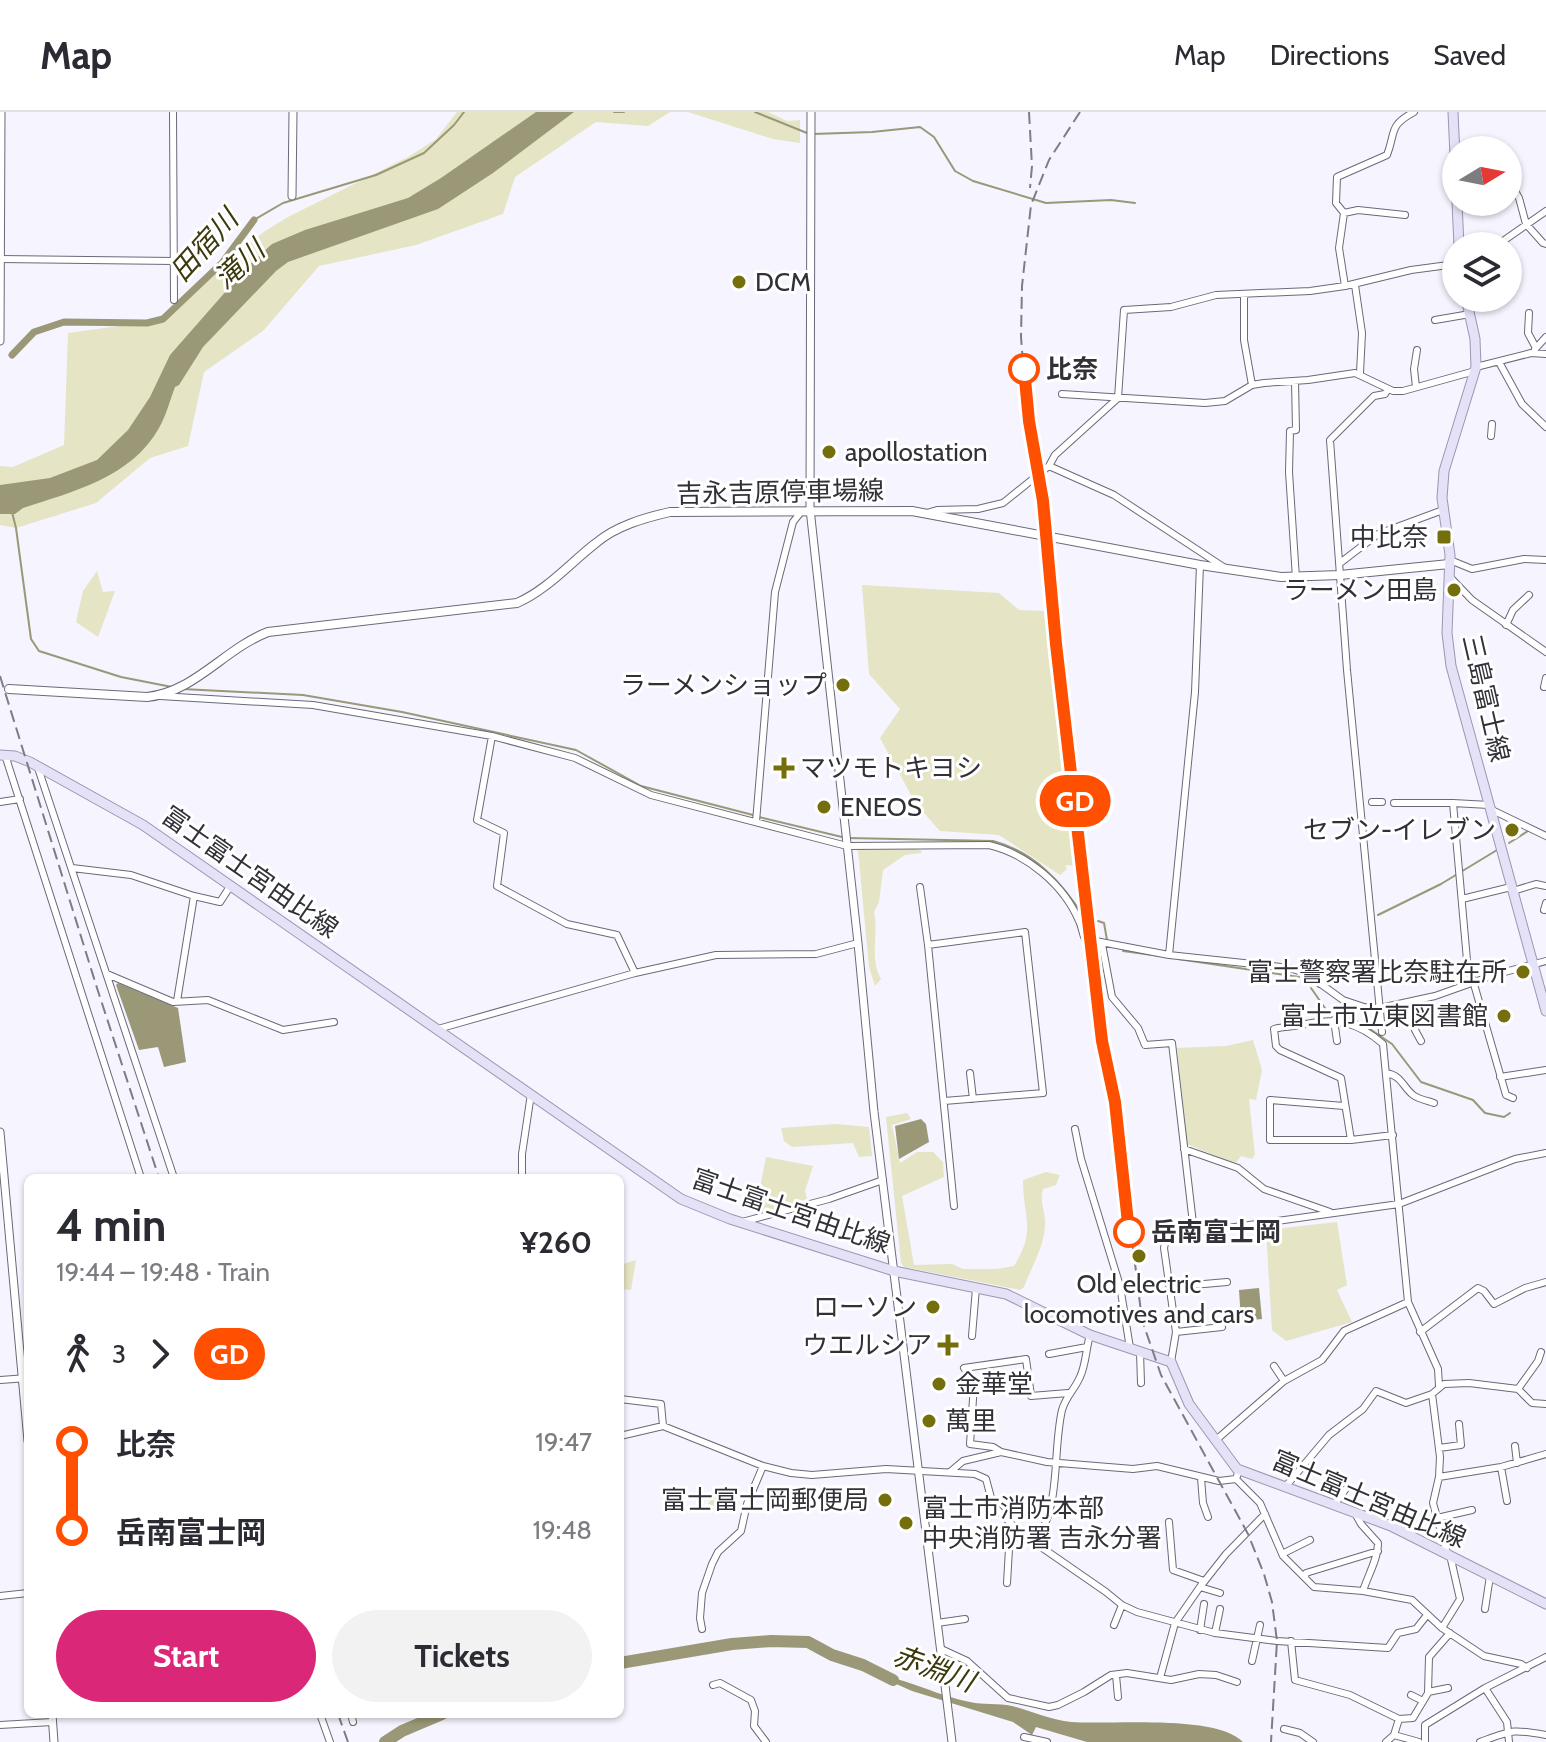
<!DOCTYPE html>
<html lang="en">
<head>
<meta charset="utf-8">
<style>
	body { margin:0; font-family:Cabin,"Noto Sans JP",sans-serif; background:#f2f2f3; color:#2b2b33; height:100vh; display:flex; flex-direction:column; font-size:30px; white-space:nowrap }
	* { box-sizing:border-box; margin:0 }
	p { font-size:26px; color:#7c7c81 }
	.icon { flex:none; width:44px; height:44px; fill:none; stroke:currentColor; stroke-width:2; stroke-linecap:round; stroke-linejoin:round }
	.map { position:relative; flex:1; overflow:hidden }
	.sheet { position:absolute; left:24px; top:1062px; width:600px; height:544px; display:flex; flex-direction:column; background:#fff; border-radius:12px; box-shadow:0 2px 6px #0004 }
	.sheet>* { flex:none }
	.badge { padding:0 16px; border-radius:26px; font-size:28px; line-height:52px }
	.needle { width:52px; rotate:80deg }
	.fabs { position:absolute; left:1442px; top:24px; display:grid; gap:16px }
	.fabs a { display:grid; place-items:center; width:80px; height:80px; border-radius:50%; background:#fff; box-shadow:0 2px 6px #0004; font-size:40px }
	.map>.badge { position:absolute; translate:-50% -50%; box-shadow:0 0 0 4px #fff }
	.legs { display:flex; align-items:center; gap:12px; height:88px; padding:0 32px; font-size:26px }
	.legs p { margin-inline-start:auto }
	.overview { display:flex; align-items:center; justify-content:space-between; height:136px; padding:0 32px }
	h1 { font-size:44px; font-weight:700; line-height:60px }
	.button { display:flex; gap:16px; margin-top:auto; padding:16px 32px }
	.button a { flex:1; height:92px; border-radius:48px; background:#db2777; color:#fff; font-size:32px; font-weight:700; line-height:92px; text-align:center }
	.button a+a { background:#f2f2f3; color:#2b2b33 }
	ul { padding:0 32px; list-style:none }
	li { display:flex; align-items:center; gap:28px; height:88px; font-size:30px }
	li i { display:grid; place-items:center; width:12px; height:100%; margin:0 10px; background:currentColor }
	li i::after { content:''; width:20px; height:20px; margin:-10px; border:6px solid; border-radius:50%; background:#fff }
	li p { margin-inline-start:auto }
	li:first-child i { background:linear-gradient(#0000 50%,currentColor 0) }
	li:last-child i { background:linear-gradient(currentColor 50%,#0000 0) }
	header { display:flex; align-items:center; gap:48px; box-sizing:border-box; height:112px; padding:0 40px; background:#fff; border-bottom:2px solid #e1e1e2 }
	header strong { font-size:38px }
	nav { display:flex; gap:44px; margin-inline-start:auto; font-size:28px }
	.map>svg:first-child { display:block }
</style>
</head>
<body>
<header>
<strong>Map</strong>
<nav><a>Map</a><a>Directions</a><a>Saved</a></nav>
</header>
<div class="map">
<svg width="1546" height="1630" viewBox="0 0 1546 1630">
	<rect width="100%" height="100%" fill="#f5f4ff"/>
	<path fill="#e5e4c5" d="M457,0H670L648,14L596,10L515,65L503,102L416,133L319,154L263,219L204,260L188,334L150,346L96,391L16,416L0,413V354L13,355L64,333L68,221L155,209L265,119L288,105L408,45L436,27Z
		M688,0H768L787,9L800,8V31L773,27Z
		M97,459L103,480L115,479L98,525L76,510L83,479Z
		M862,473L999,481L1019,498L1046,499L1053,575L1077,754L1065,753L1067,757L1060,763L999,723L940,719L916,692L880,626L900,597L869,562Z
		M916,737L922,739L921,741L905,743L883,758L879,790L874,800C879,821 869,847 881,867L875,874L869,855L858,738Z
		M1253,928L1262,958L1256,988L1249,987L1255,1043L1252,1047L1241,1044L1235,1052L1187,1032L1177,936L1226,934Z
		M907,1001L911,1007L892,1013L900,1051L917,1040H933L943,1050L944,1065L902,1084L914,1153L952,1152L963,1157H997L1014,1154C1037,1117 1023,1107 1023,1068L1046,1060L1060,1063L1056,1073L1043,1077C1039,1089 1046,1101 1045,1114C1044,1135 1031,1156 1024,1175L1020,1178L904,1155L901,1151L886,1005Z
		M836,1012L869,1015L872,1044L859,1045L853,1031L792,1035L784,1029L781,1016Z
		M766,1045L813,1054L805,1079L807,1087L755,1102Z
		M1337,1110L1347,1173L1337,1178L1352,1210L1286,1229L1272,1218L1266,1118Z
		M636,1148L631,1178L620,1177V1153Z
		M715,1378L731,1384L726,1398L708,1392Z"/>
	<path fill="#9a9876" d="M536,0H574L493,61L438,97L288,150L276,159L203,235L179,273L175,275C170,288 166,304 159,316C132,365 72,380 23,396L15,402H0V373L50,366L97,348L128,318L150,285L170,243L249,153L272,132L305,118L408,86L441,66Z
		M118,871L178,896L186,950L164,955L158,935L139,938L116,873Z
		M921,1007L926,1012L929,1030L899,1047L895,1014Z
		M1259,1176L1262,1207L1241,1209L1239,1178Z
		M876,1563C909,1567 938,1584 970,1590C983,1593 998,1591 1012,1594C1031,1599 1051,1608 1071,1610C1111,1613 1216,1602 1243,1630H1087L1036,1615L1032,1623L1013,1610L912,1579Z"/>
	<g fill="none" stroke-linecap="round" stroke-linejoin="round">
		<path stroke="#9a9876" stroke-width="2" d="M614,0H624
			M755,0L807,21
			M813,22L872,20L920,15L934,25L955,59L973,69L1046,91L1111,88L1135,91
			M254,108L283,91L376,63L424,41L454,13L464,0
			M12,400L16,416L31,527L39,539L121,565L172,575
			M182,577L303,583L402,600L576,638L641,674L753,703
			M759,705L842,725
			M848,726L993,729C1034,740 1061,769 1084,805L1087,806
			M1509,731L1528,719
			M1378,803L1441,772L1497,738
			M1098,809L1104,811L1107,828
			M1123,839L1160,844
			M1178,847L1299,865
			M1311,876L1327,899L1361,911L1392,932L1421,970L1473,988L1485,1001L1504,1005L1510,1001"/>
		<path stroke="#9a9876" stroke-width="7" d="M12,243L34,220L64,210L147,211L163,207L222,151L254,108"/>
		<path stroke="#9a9876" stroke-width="12" d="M620,1551L732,1532L771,1529L808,1530L832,1543L863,1553L893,1568
			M385,1630L402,1619L442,1602"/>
		<g stroke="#6b6978" stroke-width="8">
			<path id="minor" d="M173,0L174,188
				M1508,67L1519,86L1526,112L1543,131L1546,132
				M1344,101L1358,98L1405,103
				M1496,134L1546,99
				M0,147L175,149
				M1355,173L1362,221L1360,261
				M1345,174L1339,136L1344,101L1336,91L1337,65L1387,43C1396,20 1388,14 1414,0
				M1244,183V228L1252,273
				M1529,201L1528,221L1536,236
				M1435,208L1470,202
				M1535,237L1546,225
				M1499,250L1522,292L1546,315
				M1476,255L1531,241L1546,242
				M1295,269L1296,318L1290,319L1289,360L1296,466
				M1416,275L1414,257L1417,238
				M1062,282L1205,291L1225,289L1252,273L1264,271L1308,268L1355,261L1393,279H1403L1475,259
				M1491,324L1492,312
				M1049,354L1114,383L1225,456
				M927,401L937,398L978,397L1003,391L1049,354L1055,343L1118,286L1124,198L1171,195L1216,183L1310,179L1345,174L1411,158L1456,152
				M1450,448L1472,457L1524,447L1546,448
				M1340,451L1378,422L1443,398
				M1449,464L1472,488L1546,540
				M1506,513L1513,498L1529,483
				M1544,575L1546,566
				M160,584L313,593L492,624L575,646L651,683L847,734L989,733C1027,742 1064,773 1079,809C1082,815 1082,821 1085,827L1169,843L1290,856L1307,862L1343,888L1364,895L1380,896L1435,884L1497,862L1546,849
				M492,624L477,708L504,721L497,774L567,812L617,823L635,861
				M5,643L141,1066
				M38,656L174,1066
				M0,690L20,687
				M1372,690H1382
				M1394,691H1453
				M1489,693L1453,691L1467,848L1506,983L1513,986
				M1490,697L1546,724
				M756,710L775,480L793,410L801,400
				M72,756L131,763L194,784
				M920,775L928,833
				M1513,779L1536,772L1546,774
				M1462,787L1511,775
				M1544,798L1546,791
				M1102,832L1112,885L1138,916L1145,933L1172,931L1194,1120
				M1169,843L1195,580L1200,453
				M107,862L173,890L208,888L283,918L334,910
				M1320,872L1334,854
				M177,889L194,784L220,790L231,773
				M1414,889L1415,918L1421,929
				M1334,908L1337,929
				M438,917L635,861L716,843L816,842L858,831
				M1382,920L1347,558L1330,328L1374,284L1385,282L1388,277
				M970,961L973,987
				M1386,961C1401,963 1403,975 1413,983C1418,987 1428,989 1434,991
				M1500,965L1546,958
				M944,989L1043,981L1025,820L928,833L954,1094
				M1344,994L1270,988V1028H1351L1393,1023
				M1075,1017L1081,1047L1120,1174L1130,1236
				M1351,1028L1341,966L1280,938L1276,934L1274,917C1285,914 1295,915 1306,912C1337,905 1359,911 1383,932L1408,1190L1438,1257L1439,1274
				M1184,1037L1238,1056L1264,1077L1330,1100
				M522,1066V1042L531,982
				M742,1110L829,1087L883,1068
				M1170,1175L1227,1170
				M1176,1220L1222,1215
				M1420,1220L1478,1176L1484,1179L1494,1192L1525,1176L1546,1170
				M972,1224L976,1176
				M1140,1240L1141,1271
				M1049,1242L1087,1235
				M1171,1250L1176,1220L1164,1136L1166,1127L1170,1124L1399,1092L1515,1047L1546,1041
				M1274,1254L1284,1269
				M0,1268L28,1266
				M1518,1277L1538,1249L1541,1240
				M1432,1282L1440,1345L1439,1365L1433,1391L1447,1441
				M620,1287L661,1292L663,1314
				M620,1324L663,1314L763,1354L791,1361L812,1363L886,1357L975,1362L986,1367L993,1393L1018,1419L1106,1480L1122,1493L1137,1500L1215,1521L1277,1529L1388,1536L1398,1521L1416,1517L1427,1503
				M1216,1328L1284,1269L1322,1248L1344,1219L1408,1190
				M1515,1334L1517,1351
				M1439,1336L1461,1333L1459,1312
				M1001,1340L993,1335L970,1332L974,1272L964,1256L1026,1247L1031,1284L1068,1281
				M1501,1355L1507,1389
				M1239,1358L1236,1367L1260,1391L1283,1444L1314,1475L1363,1479L1412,1488L1442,1516L1484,1544L1521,1552L1527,1556
				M950,1360L963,1349L1001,1340L1047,1350L1133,1357L1157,1354L1219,1369L1236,1367
				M1439,1365L1501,1355L1546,1342
				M1201,1366L1203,1391L1208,1405
				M1286,1374L1329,1323L1363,1297L1376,1279L1406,1291L1432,1282L1444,1272L1469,1271L1518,1277L1532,1291L1546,1292
				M1334,1393L1345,1378
				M1355,1401L1361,1412L1378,1431C1378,1447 1368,1463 1363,1479
				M1437,1406L1472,1398
				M1169,1410L1173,1458L1204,1469
				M1035,1431C1062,1392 1052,1342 1062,1298C1066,1284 1075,1277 1080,1265C1086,1253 1086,1236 1090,1223
				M1282,1442L1310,1428
				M1305,1464L1306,1461L1378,1439
				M1007,1471L1009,1437L1018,1419
				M1220,1481L1200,1475L1226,1442L1265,1402
				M0,1484L28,1481
				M1485,1497L1490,1464
				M937,1511L965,1507
				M1114,1513L1122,1493
				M1442,1516L1460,1487L1450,1443
				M702,1517L700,1506L702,1481L712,1452L718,1440L741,1419L747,1392L763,1354
				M1200,1518L1204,1492
				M1215,1521L1220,1497
				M1291,1529L1295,1568L1350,1583L1399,1607
				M941,1537L967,1549L1008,1586L1049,1595L1058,1593L1084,1580L1111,1563L1127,1561L1171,1568L1199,1562L1216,1563L1237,1570
				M1252,1549L1260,1513
				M1116,1563L1118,1585
				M1160,1566L1175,1511L1202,1472
				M713,1573L720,1571L751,1588L755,1599L754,1614L766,1630
				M1485,1576L1507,1610L1509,1630
				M1428,1580L1448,1576
				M1411,1583L1423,1589
				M320,1602L330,1630
				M351,1602L353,1610
				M0,1613L52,1610
				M1284,1617L1300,1621L1313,1630
				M1394,1623L1419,1630
				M1024,1625L1047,1630
				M1386,1630L1394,1623L1399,1607L1413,1606L1428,1581L1429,1545L1450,1521
				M1425,1630V1613L1485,1576L1546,1545
				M1480,1630C1513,1618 1512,1617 1546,1623"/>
		</g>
		<g stroke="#6b6978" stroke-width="9">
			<path id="tertiary" d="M811,0L810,397L858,831L874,1000L952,1630
				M292,84L293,0
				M0,229L1,0
				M0,1020L28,1329
				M52,1602L54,1630"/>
		</g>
		<g stroke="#6b6978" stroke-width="10">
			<path id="secondary" d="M9,577L147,585C195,580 224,537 268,520L517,491C547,478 570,451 596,431C616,414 644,406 670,400L912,399L1200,453L1281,465L1340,463L1449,452"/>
		</g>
		<g stroke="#9b97b0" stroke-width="11">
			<path id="primary" d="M1453,0L1456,66
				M1457,90L1459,134
				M1466,186L1475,227L1476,255L1444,359L1442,386L1450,443L1447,521L1451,554L1546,899
				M0,643L15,644L30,650L143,713L681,1087L730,1107L894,1159L1006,1182L1090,1223L1171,1250L1189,1292L1237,1357L1391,1414L1546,1492"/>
		</g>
		<use href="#minor" stroke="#fff" stroke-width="6"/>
		<use href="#tertiary" stroke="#fff" stroke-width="7"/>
		<use href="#secondary" stroke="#fff" stroke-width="8"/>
		<use href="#primary" stroke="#e5e2f7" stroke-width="9"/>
		<path stroke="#7e7d86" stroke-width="2" stroke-dasharray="12 6" stroke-linecap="butt" d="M1029,0L1032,54L1030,76
			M1080,0L1049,48L1031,93L1022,174L1021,225L1026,289L1043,389L1056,532L1102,929L1115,990L1142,1208L1161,1263L1248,1422L1264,1462L1272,1490L1277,1529L1271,1630
			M0,564L97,876L159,1066
			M338,1602L348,1630"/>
	</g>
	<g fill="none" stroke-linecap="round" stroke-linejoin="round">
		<g stroke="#fff" stroke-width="18">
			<path id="line-1" d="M1024,257L1029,309L1043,389L1056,532L1102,929L1115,990L1129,1120"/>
		</g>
		<use href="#line-1" stroke="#ff4f00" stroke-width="12"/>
	</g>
	<g fill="#746e0c" stroke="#fff" stroke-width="3">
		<circle cx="739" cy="170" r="8"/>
		<circle cx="829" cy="340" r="8"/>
		<rect x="1436" y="417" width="16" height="16" rx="4"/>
		<circle cx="1454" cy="478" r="8"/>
		<circle cx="843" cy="573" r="8"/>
		<path d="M780 644h8v8h8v8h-8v8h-8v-8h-8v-8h8z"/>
		<circle cx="824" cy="695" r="8"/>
		<circle cx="1512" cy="718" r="8"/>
		<circle cx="1523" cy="860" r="8"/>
		<circle cx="1504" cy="904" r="8"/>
		<circle cx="1139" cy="1144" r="8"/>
		<circle cx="933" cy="1195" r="8"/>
		<path d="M944 1221h8v8h8v8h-8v8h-8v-8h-8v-8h8z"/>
		<circle cx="939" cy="1272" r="8"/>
		<circle cx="929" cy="1309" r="8"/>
		<circle cx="885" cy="1388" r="8"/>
		<circle cx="906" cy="1411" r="8"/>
	</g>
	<g fill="#fff" stroke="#ff4f00" stroke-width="4">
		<circle cx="1024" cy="257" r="14"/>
		<circle cx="1129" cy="1120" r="14"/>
	</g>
	<g text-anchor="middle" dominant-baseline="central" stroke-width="6" stroke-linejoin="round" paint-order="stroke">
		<g font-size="26" fill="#323138" stroke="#fff" text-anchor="end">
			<text x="755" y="170" text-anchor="start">DCM</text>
			<text x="845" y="340" text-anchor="start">apollostation</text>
			<text x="1428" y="425">中比奈</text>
			<text x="1438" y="478">ラーメン田島</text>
			<text x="827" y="573">ラーメンショップ</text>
			<text x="800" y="656" text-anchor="start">マツモトキヨシ</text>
			<text x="840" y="695" text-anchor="start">ENEOS</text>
			<text x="1496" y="718">セブン-イレブン</text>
			<text x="1507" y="860">富士警察署比奈駐在所</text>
			<text x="1488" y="904">富士市立東図書館</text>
			<text x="1139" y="1172" text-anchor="middle">Old electric<tspan x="1139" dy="30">locomotives and cars</tspan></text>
			<text x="917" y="1195">ローソン</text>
			<text x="932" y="1233">ウエルシア</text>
			<text x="955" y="1272" text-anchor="start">金華堂</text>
			<text x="945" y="1309" text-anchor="start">萬里</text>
			<text x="869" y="1388">富士富士岡郵便局</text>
			<text x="922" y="1396" text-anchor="start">富士市消防本部<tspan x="922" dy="30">中央消防署 吉永分署</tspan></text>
		</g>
		<g font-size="26" font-weight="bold" fill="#323138" stroke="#fff" text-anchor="start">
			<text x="1046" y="257">比奈</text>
			<text x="1151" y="1120">岳南富士岡</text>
		</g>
		<g font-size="26" fill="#323138" stroke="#fff">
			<text transform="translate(780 380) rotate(-1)">吉永吉原停車場線</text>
			<text transform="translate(1486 586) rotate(77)">三島富士線</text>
			<text transform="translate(250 760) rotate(35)">富士富士宮由比線</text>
			<text transform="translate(791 1099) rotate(19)">富士富士宮由比線</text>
			<text transform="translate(1369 1387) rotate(23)">富士富士宮由比線</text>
		</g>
		<g font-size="28" font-style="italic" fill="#3c390c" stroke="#fff">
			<text transform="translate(204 133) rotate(-48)">田宿川</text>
			<text transform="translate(239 152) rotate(-42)">滝川</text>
			<text transform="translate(934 1556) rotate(20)">赤淵川</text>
		</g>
	</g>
</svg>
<div class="fabs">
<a><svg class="needle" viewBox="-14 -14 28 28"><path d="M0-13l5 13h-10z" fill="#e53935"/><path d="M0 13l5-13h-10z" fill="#7c7c81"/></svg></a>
<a><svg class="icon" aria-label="layers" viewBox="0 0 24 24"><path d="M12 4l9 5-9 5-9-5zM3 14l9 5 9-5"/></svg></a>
</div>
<b class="badge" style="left:1075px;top:689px;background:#ff4f00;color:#fff">GD</b>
<section class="sheet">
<div class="overview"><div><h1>4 min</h1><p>19:44 – 19:48 · Train</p></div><b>¥260</b></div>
<div class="legs"><svg class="icon" aria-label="walk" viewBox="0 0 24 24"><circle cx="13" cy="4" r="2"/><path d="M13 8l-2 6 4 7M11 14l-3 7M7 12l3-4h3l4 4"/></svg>3<svg class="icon" aria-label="forward" viewBox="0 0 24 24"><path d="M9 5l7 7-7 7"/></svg><b class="badge" style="background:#ff4f00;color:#fff">GD</b></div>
<ul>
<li><i style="color:#ff4f00"></i><b>比奈</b><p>19:47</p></li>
<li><i style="color:#ff4f00"></i><b>岳南富士岡</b><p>19:48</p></li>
</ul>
<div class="button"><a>Start</a><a>Tickets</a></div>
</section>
</div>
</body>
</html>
